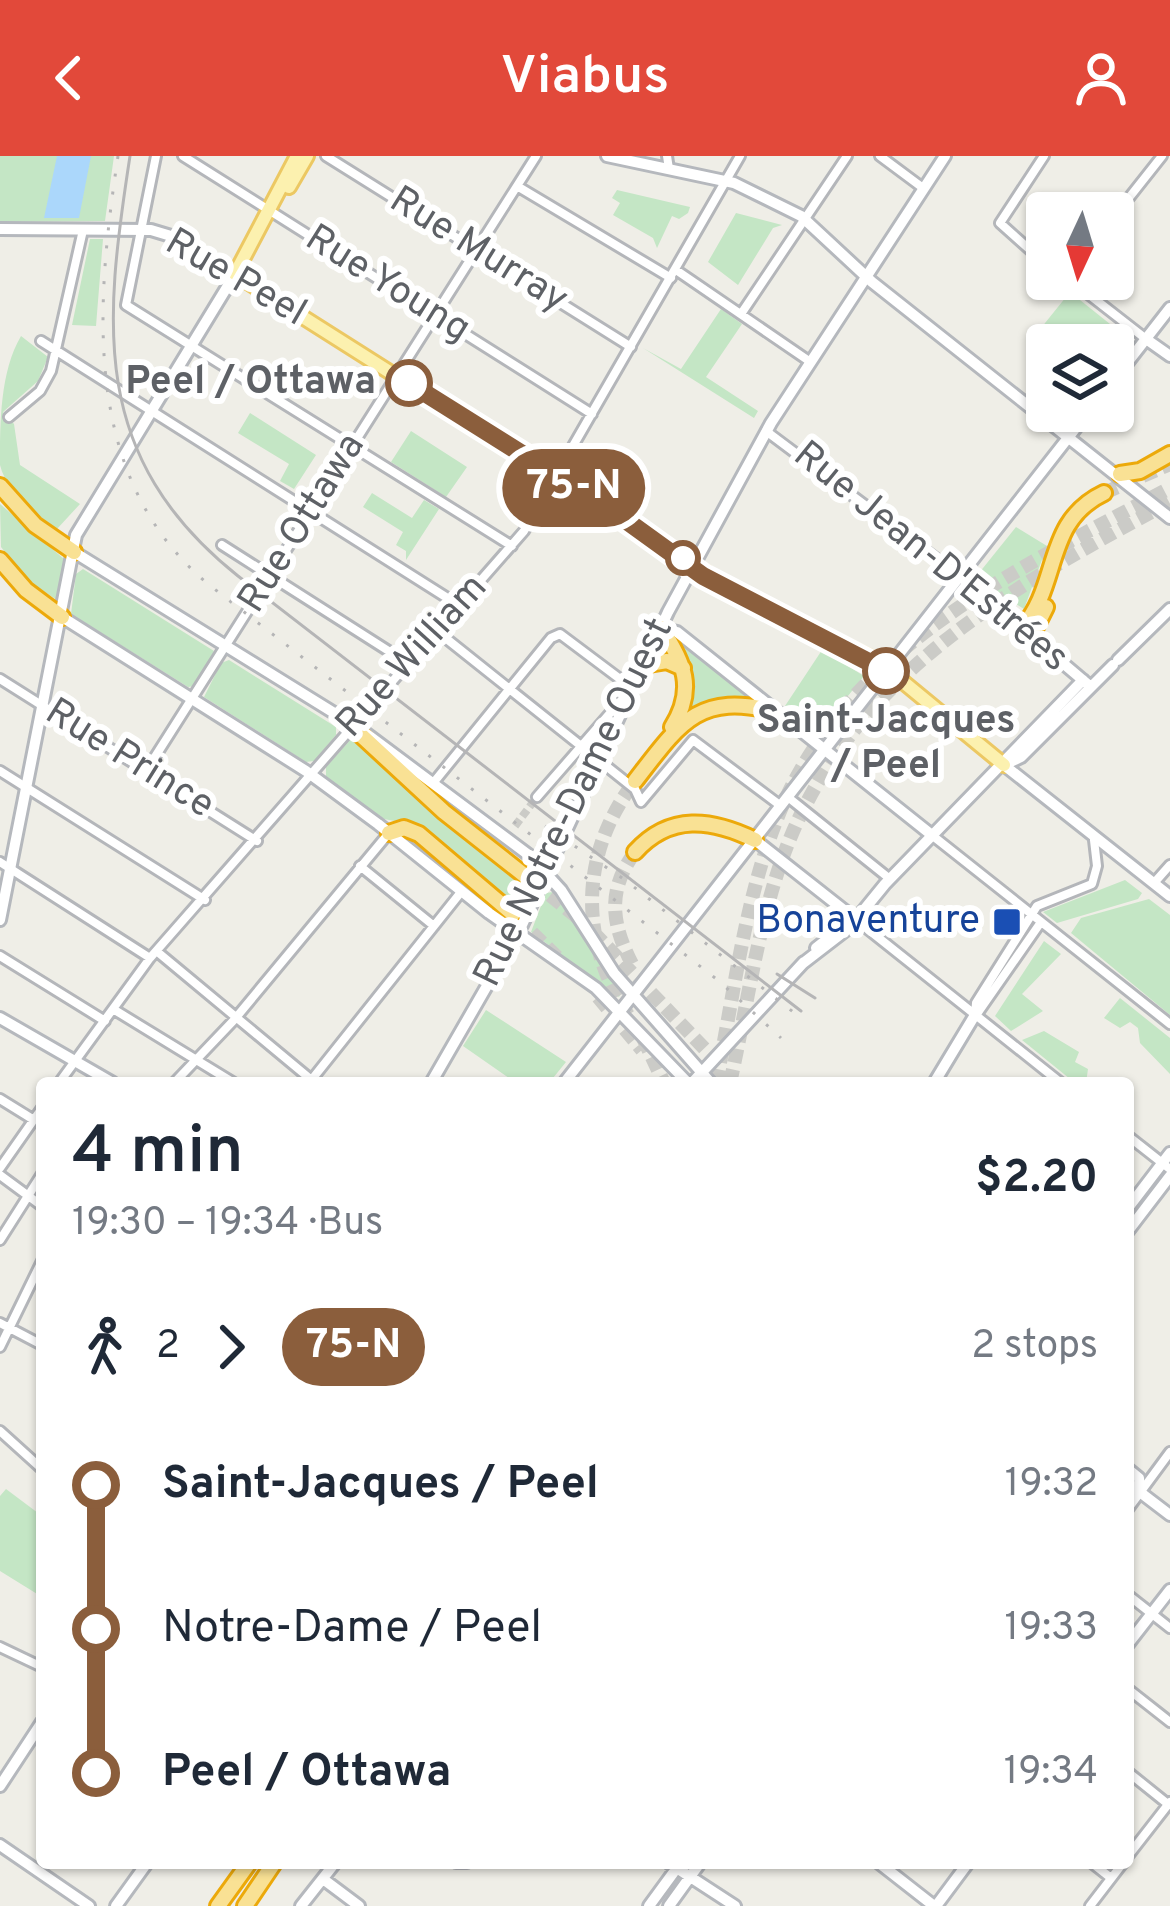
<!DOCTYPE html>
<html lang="en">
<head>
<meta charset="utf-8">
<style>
	body { margin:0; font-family:Overpass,sans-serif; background:#f6f6f7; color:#1f2937; height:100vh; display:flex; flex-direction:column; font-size:45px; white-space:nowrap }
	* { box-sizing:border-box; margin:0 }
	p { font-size:39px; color:#747a83 }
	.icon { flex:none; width:66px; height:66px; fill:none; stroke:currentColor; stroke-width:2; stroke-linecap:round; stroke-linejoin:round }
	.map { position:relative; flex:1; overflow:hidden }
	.side { position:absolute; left:36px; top:921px; width:1098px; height:792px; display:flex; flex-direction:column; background:#fff; border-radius:12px; box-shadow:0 3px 9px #0004 }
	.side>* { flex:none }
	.badge { padding:0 24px; border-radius:39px; font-size:42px; line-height:78px }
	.needle { width:78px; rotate:184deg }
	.fabs { position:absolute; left:1026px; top:36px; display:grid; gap:24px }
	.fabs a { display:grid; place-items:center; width:108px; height:108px; border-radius:12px; background:#fff; box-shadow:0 3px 9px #0004; font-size:60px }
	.map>.badge { position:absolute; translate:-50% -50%; box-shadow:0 0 0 6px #fff }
	.legs { display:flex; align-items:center; gap:18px; height:132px; padding:0 36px; font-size:39px }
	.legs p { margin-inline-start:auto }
	.headline { display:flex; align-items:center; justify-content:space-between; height:204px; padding:0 36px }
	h1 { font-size:66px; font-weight:600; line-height:90px }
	ul { padding:0 36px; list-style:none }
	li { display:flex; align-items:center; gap:42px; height:144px; font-size:45px }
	li i { display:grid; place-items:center; width:18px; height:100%; margin:0 15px; background:currentColor }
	li i::after { content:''; width:30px; height:30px; margin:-15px; border:9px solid; border-radius:50%; background:#fff }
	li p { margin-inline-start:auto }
	li:first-child i { background:linear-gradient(#0000 50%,currentColor 0) }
	li:last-child i { background:linear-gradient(currentColor 50%,#0000 0) }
	header { display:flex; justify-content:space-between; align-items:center; height:156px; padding:0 36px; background:#e2493a; color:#fff; font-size:54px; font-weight:600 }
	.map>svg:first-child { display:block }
</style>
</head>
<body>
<header><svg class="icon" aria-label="back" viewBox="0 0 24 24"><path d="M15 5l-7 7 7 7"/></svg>Viabus<svg class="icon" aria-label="person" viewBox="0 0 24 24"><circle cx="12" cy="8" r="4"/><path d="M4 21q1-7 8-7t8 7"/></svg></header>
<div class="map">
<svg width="1170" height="1750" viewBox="0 0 1170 1750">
	<rect width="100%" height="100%" fill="#efeee7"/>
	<path fill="#c4e6c5" d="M0,0H114L105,65L0,66Z
		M617,34L690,51L688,57L679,63L672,60L657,92L653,82L613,59L620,47L612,42Z
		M736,57L782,69L773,72L738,129L708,106Z
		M90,83H103L96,170L72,169Z
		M1070,136L1130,184L1119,202L1113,189L1092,181L1084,189H1053L1037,177Z
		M721,153L742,168L706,221L758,255L754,262L643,192L681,213Z
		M21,180L48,201L38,225L3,256L14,268L20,309L80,348L57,373C37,359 6,335 0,309C0,266 0,216 21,180Z
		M250,257L316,299L294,333L280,325L289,308L238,277Z
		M411,275L467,311L446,341L391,306Z
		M372,337L412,362L424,344L439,353L406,404V395L396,389L403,376L363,351Z
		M0,348L64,403L57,444L28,425L1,391Z
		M1016,371L1047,390L1024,453L981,426L979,417Z
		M83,413L214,495L195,530L188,531L71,458L76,418Z
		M675,482L751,542V543L715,542L686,556L691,513Z
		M822,494L864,520L819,576L785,550Z
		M229,504L336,571V579L314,605L306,606L204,541L221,507Z
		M352,582L536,720L519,759L410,668L384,663L326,621V611Z
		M1125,724L1142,737L1138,743L1057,767L1043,756Z
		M553,736L621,837L619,841L531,776L546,737Z
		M1149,743L1170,759V859L1071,777L1081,762Z
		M1044,785L1061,798L1022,838L1043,855L1011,875L995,860Z
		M1120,842L1170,882V918L1140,887L1138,872L1130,866L1120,872L1104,862Z
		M486,854L566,906L549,927H516L463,890Z
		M1044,875L1079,896L1075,906L1088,913L1086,927H1075L1022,884Z
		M6,1333L42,1360V1441L0,1415V1340Z"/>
	<path fill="#abd7fb" d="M57,0H91L79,62H44Z"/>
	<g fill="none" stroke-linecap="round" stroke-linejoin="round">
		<path stroke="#cbcbc7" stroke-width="8" stroke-dasharray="8 4" stroke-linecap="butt" d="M515,670L537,641"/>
		<path stroke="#cbcbc7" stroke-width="14" stroke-dasharray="14 7" stroke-linecap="butt" d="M1104,337L1170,308
			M534,726L577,761
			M517,762L557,801
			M593,776L723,912
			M632,808C611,767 607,734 635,696
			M598,841L642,894
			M628,859C578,782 580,697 635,625
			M643,882L664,927
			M716,927C733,844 743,756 772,676C837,495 1011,417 1170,332
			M730,927C746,856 756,781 779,712C842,524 1006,434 1170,346"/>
		<g stroke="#b4b6ba" stroke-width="14">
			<path id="street" d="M156,0L126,149L512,390
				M183,0L592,258
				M326,0L631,191
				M667,0L669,13
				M880,0L923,32
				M1044,0L1000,67L1047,109
				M517,30L671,122
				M1113,62L1162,0
				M676,114L809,205
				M1069,123L1146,183
				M741,158L847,0
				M41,185L460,450
				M9,261L40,235L51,215L83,74
				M766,275L961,421
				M222,389L409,508
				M438,476L635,633L641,646L693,584L781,650
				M0,523L257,685
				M0,615L205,744
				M146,615L536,0
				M434,626L551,482L560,478L632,532L537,641
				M789,642L890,723
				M933,680L1170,868
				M0,706L150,802
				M360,710L434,770
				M1154,727L1170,709
				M855,763L1061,927
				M160,798L314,926
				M0,800L105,865
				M113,853L234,927
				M977,858L1041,766
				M975,859L976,847L1037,750L1092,728L1097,710L1094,684
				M59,927L150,802L524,375L740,0
				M174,927L234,864L388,678
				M309,927L461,736
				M0,943L34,964
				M1128,980L1170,1013
				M0,1012L42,952
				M0,1019L42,1050
				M0,1084L42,1018
				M0,1167L42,1189
				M0,1191L42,1105
				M0,1275L42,1313
				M1128,1353L1170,1296
				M1128,1439L1170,1472
				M0,1491L42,1511
				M1128,1533L1170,1566
				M1128,1616L1169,1649
				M1128,1700L1170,1646
				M456,1707H467
				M1092,1707L1111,1722
				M1090,1750L1123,1707"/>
		</g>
		<g stroke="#b5b8bd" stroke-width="16">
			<path id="secondary" d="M607,0L734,27L801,60L872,126L1170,362
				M0,73L151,74L181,83L235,118L76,379L0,764
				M1146,183L1170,200
				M1113,225L1170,152
				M74,396L360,573L530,700L561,734L614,817L711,927
				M961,421L1091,531
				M62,461L306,615L378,668L489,757L596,832L688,927
				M661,472L677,476L933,680
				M1118,504L1170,453
				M1004,609L1170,740
				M1004,609L1021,601L1113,509
				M755,684L854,762
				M816,792L853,763
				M802,808L850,771L885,728L1083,524
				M0,862L113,927
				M431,927L522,769L668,456L771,267L945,0
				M564,927L1089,255
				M692,927L804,806
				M934,927L975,859
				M1128,1052L1170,997
				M1128,1075L1170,1020
				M1128,1313L1139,1322L1140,1336
				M1128,1327L1170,1359
				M1128,1488L1170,1434
				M0,1630L42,1566
				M0,1689L89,1750
				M669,1707L735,1750
				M879,1707L934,1750
				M323,1723L359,1750
				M116,1750L147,1707
				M301,1750L335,1707
				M649,1750L679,1709
				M669,1750L700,1707
				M936,1750L968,1707"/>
		</g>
		<g stroke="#ecc863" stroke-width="18">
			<path id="primary" d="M297,0L235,118L727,430
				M289,31L307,0
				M724,430L879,506L1004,609"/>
		</g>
		<g stroke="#eca90a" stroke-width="20">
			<path id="highway" d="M1120,318L1140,315L1170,298
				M0,330L35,369L74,396
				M0,404L26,434L62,461
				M661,472C684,506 696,533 672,571
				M1021,473C1061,429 1043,366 1104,337
				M1031,481L1046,451
				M643,509L667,505L683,512
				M351,570L444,656L529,723
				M635,625C679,568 698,536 773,555
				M389,677L404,672L419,678L513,758
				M635,696C670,657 712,663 755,684
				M218,1750L249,1707
				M245,1750L274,1707"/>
		</g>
		<use href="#street" stroke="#fff" stroke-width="8"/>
		<use href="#secondary" stroke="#fff" stroke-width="10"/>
		<use href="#primary" stroke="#fcf1af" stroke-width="12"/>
		<use href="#highway" stroke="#f9e194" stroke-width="14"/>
		<path stroke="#b5b5b6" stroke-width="3" d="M130,0C104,168 89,301 238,420L801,855
			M777,818L815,842"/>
		<path stroke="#b5b5b6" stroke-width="3" stroke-dasharray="3 15" stroke-linecap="butt" d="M118,0C96,147 80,321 208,428L719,825L781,882
			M545,670L625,724L797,859"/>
	</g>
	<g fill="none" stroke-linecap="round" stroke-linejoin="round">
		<g stroke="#fff" stroke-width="27">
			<path id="line-1" d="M409,227L613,355L703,420L886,515"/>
		</g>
		<use href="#line-1" stroke="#8b5e3c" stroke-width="18"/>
	</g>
	<g fill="#fff" stroke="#8b5e3c" stroke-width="6">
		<circle cx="409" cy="227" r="21"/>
		<circle cx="683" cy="402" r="15"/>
		<circle cx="886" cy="515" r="21"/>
	</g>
	<rect fill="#1a4fb4" stroke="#fff" stroke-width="4.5" x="992" y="751" width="30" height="30" rx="6"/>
	<g text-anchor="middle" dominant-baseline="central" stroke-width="12" stroke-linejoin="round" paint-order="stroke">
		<g font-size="39" fill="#5e6166" stroke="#fff">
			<text transform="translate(478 95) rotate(32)">Rue Murray</text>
			<text transform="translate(235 123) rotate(30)">Rue Peel</text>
			<text transform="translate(387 129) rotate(32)">Rue Young</text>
			<text transform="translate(303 368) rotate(-58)">Rue Ottawa</text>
			<text transform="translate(930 402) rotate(39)">Rue Jean-D'Estrées</text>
			<text transform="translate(413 501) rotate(-48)">Rue William</text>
			<text transform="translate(129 604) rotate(32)">Rue Prince</text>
			<text transform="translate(575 647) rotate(-64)">Rue Notre-Dame Ouest</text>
		</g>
		<g font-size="39" font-weight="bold" fill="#5e6166" stroke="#fff" text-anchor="end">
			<text x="376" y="227">Peel / Ottawa</text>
			<text x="886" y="566" text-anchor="middle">Saint-Jacques<tspan x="886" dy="45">/ Peel</tspan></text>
		</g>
		<g font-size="39" fill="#164399" stroke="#fff" text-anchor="end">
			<text x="980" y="766">Bonaventure</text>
		</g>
	</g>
</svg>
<div class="fabs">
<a><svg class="needle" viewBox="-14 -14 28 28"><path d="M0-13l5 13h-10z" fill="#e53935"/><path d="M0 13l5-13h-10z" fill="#747a83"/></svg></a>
<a><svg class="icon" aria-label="layers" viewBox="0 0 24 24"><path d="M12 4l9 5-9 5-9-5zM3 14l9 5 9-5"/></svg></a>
</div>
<b class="badge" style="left:574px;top:332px;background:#8b5e3c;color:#fff">75-N</b>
<section class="side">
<div class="headline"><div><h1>4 min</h1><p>19:30 – 19:34 · Bus</p></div><b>$2.20</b></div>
<div class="legs"><svg class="icon" aria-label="walk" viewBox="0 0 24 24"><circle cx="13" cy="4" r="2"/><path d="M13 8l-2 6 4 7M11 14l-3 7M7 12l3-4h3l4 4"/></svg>2<svg class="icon" aria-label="forward" viewBox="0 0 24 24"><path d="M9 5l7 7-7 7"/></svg><b class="badge" style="background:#8b5e3c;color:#fff">75-N</b><p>2 stops</p></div>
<ul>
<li><i style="color:#8b5e3c"></i><b>Saint-Jacques / Peel</b><p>19:32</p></li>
<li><i style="color:#8b5e3c"></i><span>Notre-Dame / Peel</span><p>19:33</p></li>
<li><i style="color:#8b5e3c"></i><b>Peel / Ottawa</b><p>19:34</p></li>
</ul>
</section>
</div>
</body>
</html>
